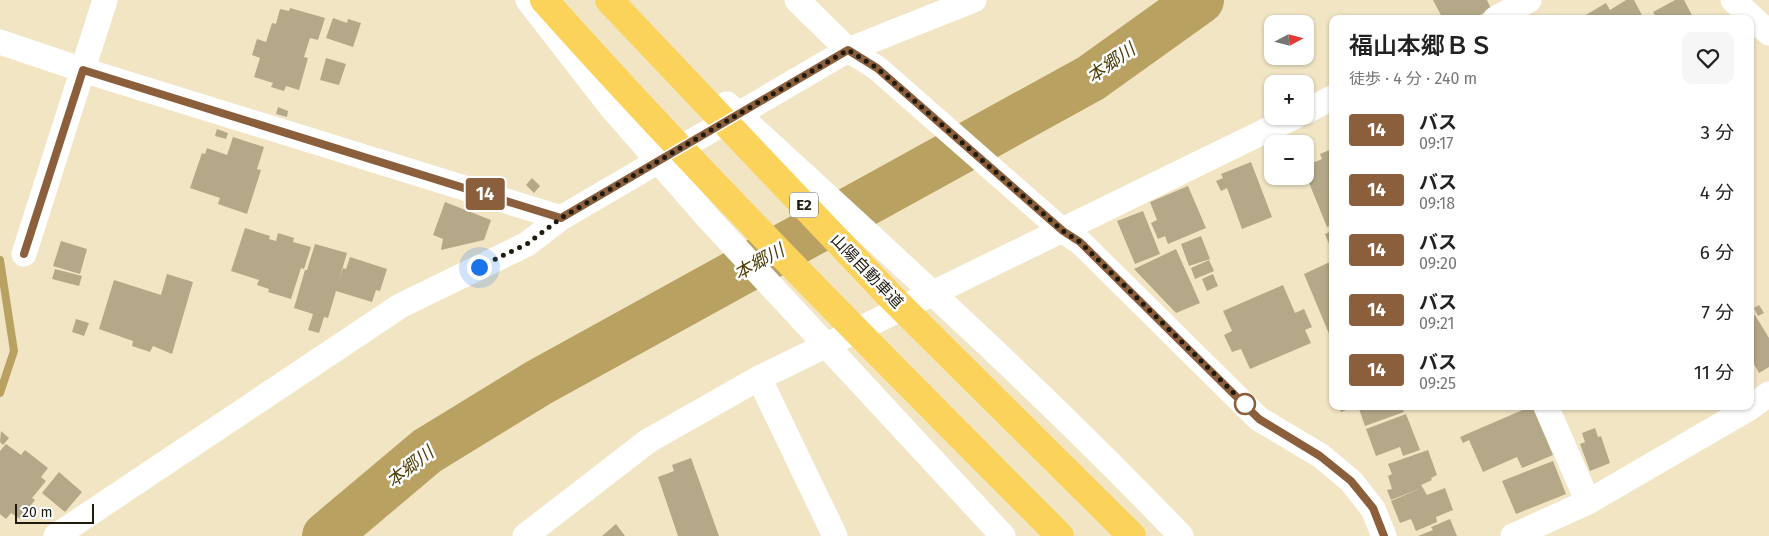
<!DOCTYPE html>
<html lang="ja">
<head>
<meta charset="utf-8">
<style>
	body { margin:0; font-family:"Fira Sans","Noto Sans JP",sans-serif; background:#f6f6f6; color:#222; height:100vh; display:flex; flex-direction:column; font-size:19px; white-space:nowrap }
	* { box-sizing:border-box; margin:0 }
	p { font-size:16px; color:#767676 }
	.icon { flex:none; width:28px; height:28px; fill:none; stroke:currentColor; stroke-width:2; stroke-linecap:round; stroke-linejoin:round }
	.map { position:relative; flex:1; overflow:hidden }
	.drawer { position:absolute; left:1329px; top:15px; width:425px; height:395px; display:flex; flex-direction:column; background:#fff; border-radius:10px; box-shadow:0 1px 4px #0004 }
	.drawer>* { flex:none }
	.badge { padding:0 10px; border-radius:4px; font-size:18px; line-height:32px }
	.needle { width:32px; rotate:83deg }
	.fabs { position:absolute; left:1264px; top:15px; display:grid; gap:10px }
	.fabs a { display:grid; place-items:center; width:50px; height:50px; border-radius:10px; background:#fff; box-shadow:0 1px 4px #0004; font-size:25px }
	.scale { position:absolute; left:15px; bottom:12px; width:79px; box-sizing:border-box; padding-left:5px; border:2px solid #201b0f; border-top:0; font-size:14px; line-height:18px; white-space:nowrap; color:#201b0f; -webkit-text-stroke:4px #fff; paint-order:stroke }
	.you { position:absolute; width:25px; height:25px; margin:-12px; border:4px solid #fff; border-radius:50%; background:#1a73e8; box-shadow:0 0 0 8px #1a73e833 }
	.map>.badge { position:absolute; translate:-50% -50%; box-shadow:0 0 0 2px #fff }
	.round { display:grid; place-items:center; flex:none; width:52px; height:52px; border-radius:10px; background:#f6f6f6 }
	.head { display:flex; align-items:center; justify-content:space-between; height:85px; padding:0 20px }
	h1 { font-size:24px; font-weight:600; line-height:38px }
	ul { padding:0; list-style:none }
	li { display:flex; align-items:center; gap:15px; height:60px; padding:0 20px }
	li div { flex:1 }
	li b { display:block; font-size:19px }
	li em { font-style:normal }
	li .badge { min-width:55px; font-weight:700; text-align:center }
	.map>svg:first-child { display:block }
</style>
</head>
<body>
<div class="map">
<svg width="1769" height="536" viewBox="0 0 1769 536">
	<rect width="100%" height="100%" fill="#f1e5c4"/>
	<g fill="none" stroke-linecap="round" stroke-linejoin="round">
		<path stroke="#b8a161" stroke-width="8" d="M0,260L14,351L0,393"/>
		<path stroke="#b8a161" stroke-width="48" d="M326,536L427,451L538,383L1091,78L1200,0"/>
	</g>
	<path fill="#b4a888" d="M1433,0H1487L1491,9L1473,19H1443Z
		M1626,0H1634L1644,19H1586L1584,16L1606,3L1610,10Z
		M1675,0H1684L1694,19H1657L1653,12Z
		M290,8L325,18L318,40L310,38L304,57L308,58L299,90L286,86L284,91L271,87L273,83L254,77L260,58L252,55L257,39L266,42L272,23L276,24L280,9L289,11Z
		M333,18L347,23L348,19L361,23L353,47L326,38Z
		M326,58L346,64L339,85L320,80Z
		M1272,90V97L1267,100L1264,94Z
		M278,107L288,111L287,117L276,114Z
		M217,129L228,133L226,139L215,136Z
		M233,137L264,147L257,169L261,170L247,214L218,204L220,198L190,188L202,153L205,154L207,148L227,155Z
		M1332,149V225L1327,227L1305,173V166L1322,159L1320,154Z
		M1251,162L1272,217L1242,229L1227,188L1221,191L1216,181L1223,178L1221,174Z
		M532,178L540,186L534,193L526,185Z
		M1188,186L1206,228L1168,244L1165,236L1158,239L1151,223L1157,220L1150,202Z
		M445,202L491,220L484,240L441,250L443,239L433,235Z
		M1143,211L1160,254L1135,264L1117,221Z
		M245,228L270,236L269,239L276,241L278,233L294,238L293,242L311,247L304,269L301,268L291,299L268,292L269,289L257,285L259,280L231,271Z
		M1332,231V252L1325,234Z
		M1201,236L1210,259L1189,266L1181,244Z
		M61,241L87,249L80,274L53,266Z
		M315,244L347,253L339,280L343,268L346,269L350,257L387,269L380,291L376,290L372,302L336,291L328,318L324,317L319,333L308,330L313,314L294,308L305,270H307Z
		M1176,249L1200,303L1176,313L1134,269Z
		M1209,260L1214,271L1195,279L1191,268Z
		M1332,261V341L1304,274Z
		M55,269L82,276L79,286L52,279Z
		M167,274L193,282L172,354L153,346L150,352L132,346L133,341L99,329L114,280L161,295Z
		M1213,274L1218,286L1207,291L1202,279Z
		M1283,285L1295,313L1304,309L1312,327L1305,330L1311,343L1250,369L1241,349L1232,352L1224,335L1232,331L1223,311Z
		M1759,305L1764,313L1758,316L1754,308Z
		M1755,315L1769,338V367L1759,373L1750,357V318Z
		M76,319L89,323L84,336L72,332Z
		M1339,406H1348L1349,409L1341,412Z
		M1358,406H1401L1404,412L1365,426Z
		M1532,406L1553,455L1522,468L1517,457L1483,472L1469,440L1463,443L1460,437Z
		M1406,414L1420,450L1403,456L1400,447L1376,456L1366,429Z
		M1595,428L1598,437L1601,436L1610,463L1590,471L1580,444L1585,442L1582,433Z
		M1,431L9,438L3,445L0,442Z
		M6,444L21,455L25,450L48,468L41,477L46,481L32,498L35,500L20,519L11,513L6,519L0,514V451Z
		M1428,450L1437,475L1431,478L1432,480L1421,485L1423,488L1427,495L1445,488L1453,510L1436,517L1437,522L1416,531L1411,519L1400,523L1391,501L1421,488L1391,500L1387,490L1392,489L1388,476L1392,474L1388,464Z
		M691,458L719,536H678L658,477L674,471L672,465Z
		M1553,461L1566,494L1516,514L1502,481Z
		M59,472L82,492L65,512L42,493Z
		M1450,519L1457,536H1418L1433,530L1431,527Z
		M616,524L625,536H602Z"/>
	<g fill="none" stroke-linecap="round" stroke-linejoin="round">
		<path stroke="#fff" stroke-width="25" d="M528,0L611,107L709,219L1003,536
			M797,0L848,50L877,68L1063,231L1080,242L1259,419L1321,456L1351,481L1373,509L1384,536
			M1733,0L1769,33
			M1495,19L1529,0
			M0,42L83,70L561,218
			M727,104C881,246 1037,385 1181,536
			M1305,112L1332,98
			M24,254L105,0
			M759,378L835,536
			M1546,406L1588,502
			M56,536L400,306L527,244L561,218L848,50L974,0
			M525,536L648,441L759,378L1296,116
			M1513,536L1588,502L1748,409L1769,394"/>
		<path stroke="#fbd35b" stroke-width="28" d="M544,0C709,185 885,360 1060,536
			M609,0L888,294L1132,536"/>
	</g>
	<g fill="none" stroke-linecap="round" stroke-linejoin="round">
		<g stroke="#fff" stroke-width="11">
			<path id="line" d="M24,254L83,70L561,218L848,50L877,68L1063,231L1080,242L1259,419L1320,456L1351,481L1373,508L1384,536"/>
		</g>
		<use href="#line" stroke="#8b5e3c" stroke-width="8"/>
		<path stroke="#201b0f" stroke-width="5" stroke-dasharray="0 9" d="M479,267L527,244L561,218L848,50L877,68L1063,231L1080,242L1245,404"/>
	</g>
	<circle fill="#fff" stroke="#8b5e3c" stroke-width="2.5" cx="1245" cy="404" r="10"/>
	<g text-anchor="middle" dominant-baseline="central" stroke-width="5" stroke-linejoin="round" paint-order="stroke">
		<rect fill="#fff" stroke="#635f57" stroke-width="1" x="790" y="192.5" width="28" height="25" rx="4"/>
		<g font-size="15" font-weight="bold" fill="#201b0f">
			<text x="804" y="205">E2</text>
		</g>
		<g font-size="16" fill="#201b0f" stroke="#fff">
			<text transform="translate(867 271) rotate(46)">山陽自動車道</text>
		</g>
		<g font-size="18" font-style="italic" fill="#4f3f0a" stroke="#fff">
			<text transform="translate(1111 63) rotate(-35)">本郷川</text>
			<text transform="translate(759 262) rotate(-29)">本郷川</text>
			<text transform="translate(410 467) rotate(-38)">本郷川</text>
		</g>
	</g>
</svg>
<div class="fabs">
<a><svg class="needle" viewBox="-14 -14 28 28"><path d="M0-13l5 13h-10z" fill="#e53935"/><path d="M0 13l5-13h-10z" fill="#767676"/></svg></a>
<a>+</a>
<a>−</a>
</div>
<div class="scale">20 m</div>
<div class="you" style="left:479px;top:267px"></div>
<b class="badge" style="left:485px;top:194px;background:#8b5e3c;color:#fff">14</b>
<section class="drawer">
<div class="head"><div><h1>福山本郷ＢＳ</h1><p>徒歩 · 4 分 · 240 m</p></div><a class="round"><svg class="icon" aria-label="heart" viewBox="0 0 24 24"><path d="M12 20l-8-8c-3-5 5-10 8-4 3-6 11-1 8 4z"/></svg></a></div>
<ul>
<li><span class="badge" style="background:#8b5e3c;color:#fff">14</span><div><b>バス</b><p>09:17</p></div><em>3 分</em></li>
<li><span class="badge" style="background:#8b5e3c;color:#fff">14</span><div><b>バス</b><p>09:18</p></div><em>4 分</em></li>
<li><span class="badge" style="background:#8b5e3c;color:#fff">14</span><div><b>バス</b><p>09:20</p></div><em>6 分</em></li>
<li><span class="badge" style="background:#8b5e3c;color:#fff">14</span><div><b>バス</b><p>09:21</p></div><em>7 分</em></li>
<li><span class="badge" style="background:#8b5e3c;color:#fff">14</span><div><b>バス</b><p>09:25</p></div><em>11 分</em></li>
</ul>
</section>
</div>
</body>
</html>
